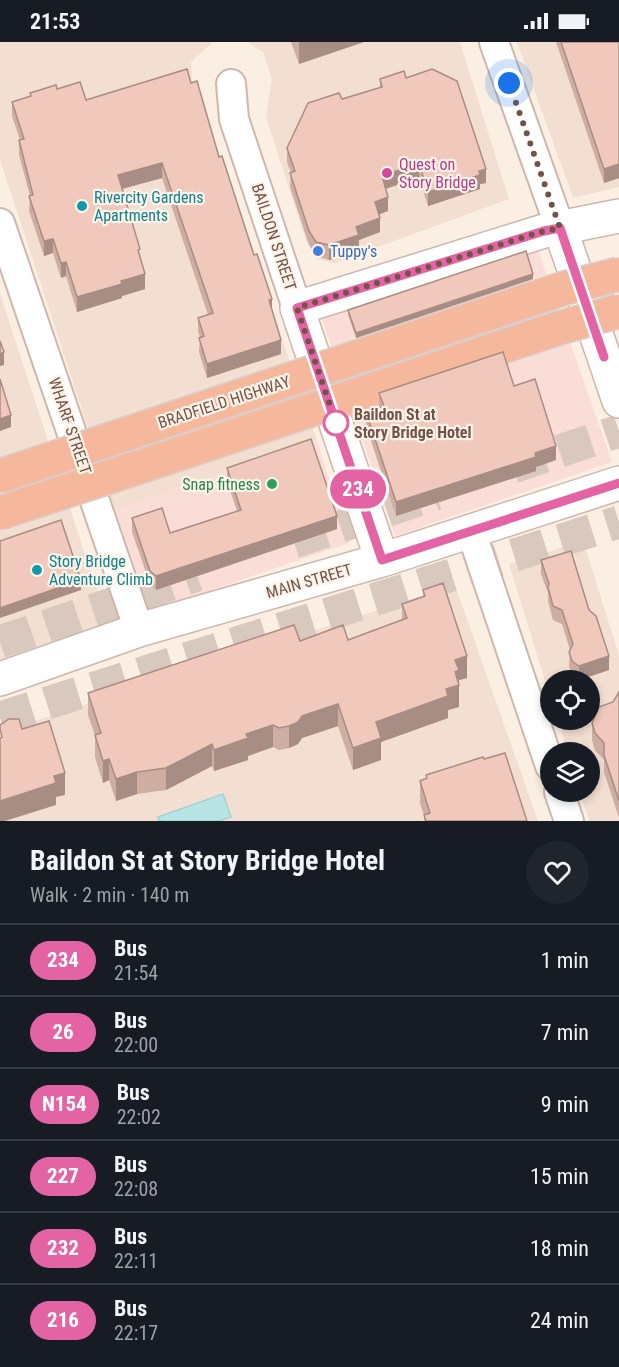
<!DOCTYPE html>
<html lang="en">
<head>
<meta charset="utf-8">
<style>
	body { margin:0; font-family:"Roboto Condensed",sans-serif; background:#20242c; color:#f1f3f6; height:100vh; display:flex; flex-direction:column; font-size:22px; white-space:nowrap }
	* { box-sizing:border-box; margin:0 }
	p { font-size:20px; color:#9ea1a6 }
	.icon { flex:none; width:33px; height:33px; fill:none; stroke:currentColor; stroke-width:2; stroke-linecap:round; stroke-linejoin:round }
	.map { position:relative; height:779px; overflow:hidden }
	.panel { display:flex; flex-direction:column; background:#171b24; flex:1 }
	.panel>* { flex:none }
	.badge { padding:0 12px; border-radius:20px; font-size:21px; line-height:39px }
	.fabs { position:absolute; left:540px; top:628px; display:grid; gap:12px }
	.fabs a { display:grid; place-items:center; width:60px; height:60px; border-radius:50%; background:#171b24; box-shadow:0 3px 9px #0003; font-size:30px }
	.you { position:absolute; width:30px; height:30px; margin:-15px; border:4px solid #fff; border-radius:50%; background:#1a73e8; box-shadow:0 0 0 9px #1a73e833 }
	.map>.badge { position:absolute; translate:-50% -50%; box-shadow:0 0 0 3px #fff }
	.round { display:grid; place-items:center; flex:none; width:63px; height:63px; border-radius:32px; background:#20242c }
	.overview { display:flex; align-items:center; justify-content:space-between; height:102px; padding:0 30px }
	h1 { font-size:28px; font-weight:700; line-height:45px }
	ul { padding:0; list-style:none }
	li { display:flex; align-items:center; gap:18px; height:72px; padding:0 30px; border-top:2px solid #363941 }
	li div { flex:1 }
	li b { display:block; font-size:22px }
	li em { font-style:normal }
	li .badge { min-width:66px; font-weight:700; text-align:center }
	.status { display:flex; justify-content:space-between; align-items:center; height:42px; padding:0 30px; background:#171b24; direction:ltr }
	.status svg { height:16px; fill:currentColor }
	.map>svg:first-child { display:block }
</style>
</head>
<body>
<div class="status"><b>21:53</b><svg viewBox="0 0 49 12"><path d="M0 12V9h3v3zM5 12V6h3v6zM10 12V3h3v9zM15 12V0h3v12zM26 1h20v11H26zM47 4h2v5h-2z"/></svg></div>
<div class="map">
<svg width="619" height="779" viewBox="0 0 619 779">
	<rect width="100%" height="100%" fill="#fbefe3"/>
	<path fill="#f3dfd2" d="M0,0H213L191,20L192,43L199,53L317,399L115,468L0,118Z
		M247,0H460L509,157L334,221L317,217L306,199L266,75L272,37L263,10Z
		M517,0H619V145L573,156Z
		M0,251L108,583L0,620Z
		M583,499L619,613V779H589L580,750H590V711H568L558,678H590V639H550V655L509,522Z
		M455,543L538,779H0V690Z"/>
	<path fill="#fbddd7" d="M538,208L612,420L395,494L322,277Z
		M317,399L349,501L150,569L115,468Z"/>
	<path fill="#b9e4e4" stroke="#9fd5d5" stroke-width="1.5" d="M223,752L231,775L219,779H159L158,775Z"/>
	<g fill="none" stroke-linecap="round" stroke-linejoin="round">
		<path stroke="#d9c8bd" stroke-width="33" stroke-dasharray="33 16" stroke-linecap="butt" d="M513,425L619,389
			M294,500L436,452
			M0,600L197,533
			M0,676L619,480"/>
		<g stroke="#ceb7ad" stroke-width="32">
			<path id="minor" d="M494,0L560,186
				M231,42L234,77L297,266
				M0,181L139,588
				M471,489L550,724
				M559,750L569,779"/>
		</g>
		<g stroke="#ceb7ad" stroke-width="36">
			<path id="tertiary" d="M560,186L619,359
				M382,518L297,266L544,189L619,174
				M0,637L139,588L382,518L619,441"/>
		</g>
		<use href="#minor" stroke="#fff" stroke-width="28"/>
		<use href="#tertiary" stroke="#fff" stroke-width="33"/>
		<g stroke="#d8cfcc" stroke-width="36" stroke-linecap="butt">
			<path id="trunk-bridge" d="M0,434L565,246L619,232
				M0,471L559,286L619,269"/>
		</g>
		<use href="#trunk-bridge" stroke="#f6b89d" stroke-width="33"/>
	</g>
	<path fill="#ceada2" d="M291,0H364L299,22Z
		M556,0H619V136L604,141Z
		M406,36L486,141L480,142V147L428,164L419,136L386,146L388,169L379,172L380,190L359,198V207L329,218L316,214L309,203L290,145L291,131L287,120V106L342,57L380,45V37Z
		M191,41L219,115L272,269L281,312L207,336L199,310L200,295L198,290V276L208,273L162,136L122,147L140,216L145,247L122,254V256L77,270L66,234L61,236L53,211L44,214L29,169L30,154L19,113V98H20L12,74V60L30,54V51L57,47L86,58Z
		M533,237L356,296L348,273V268Z
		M514,344L556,418L536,425V429L396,474L366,384V370L379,365V351Z
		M227,426L337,487L156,548L150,542L132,490V476L170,491L237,469L227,439Z
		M541,518L589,568L609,628L579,638L572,633L569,624L570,608L562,582L553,578L548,559V551L541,532Z
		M423,548L467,636L459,638V665L448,668V676L381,700V718L353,728L338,684L302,696L298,702L289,706L279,708L273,705L248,714V718L214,729L212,724L166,748L137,752L116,759L109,738L103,741L95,715V693L88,673V651L300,599L348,598L402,578V562L423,554Z
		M619,650V776L604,730V718L595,708L592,698V681L613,660Z
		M484,717L527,779H424V773L420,761V739L426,737V733Z"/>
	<path fill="#a88d84" d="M299,0H364L299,22Z
		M162,121V136L118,148V133Z
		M419,121V136L382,148V134Z
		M619,122V136L604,141V127Z
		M486,127V141L480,142V147L428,164V150Z
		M388,155V169L375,174V160Z
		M380,176V190L359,198V207L329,218V203L356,185Z
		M53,197V211L44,214V199Z
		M66,220V234L61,236V221Z
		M145,232V247L122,254V256L77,270V255L121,239Z
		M533,232V237L356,296V291Z
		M272,257V272L269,258Z
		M281,298V312L207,336V322Z
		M4,310V323L0,324V312Z
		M11,373V385L0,389V377Z
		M556,404V418L536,425V429L396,474V460Z
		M337,474V487L156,548V534Z
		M81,538V548L0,576V566Z
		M467,614V636L459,638V665L448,668V676L381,700V718L353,728V706L376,680L446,647L455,618Z
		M609,614V628L579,638V624Z
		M338,662V684L302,696L298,702L289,706V684L302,674Z
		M273,683V705L248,714V718L214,729V708L246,692Z
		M212,702V724L166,748V726Z
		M109,717V738L103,741V719Z
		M137,730V752L116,759V737Z
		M65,731V753L56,755V763L5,779H0V759L54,734Z"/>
	<path fill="#f0c9bc" stroke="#a88d84" stroke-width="1.5" d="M561,0H619V122L604,127Z
		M187,27L191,41L197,39L219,115L222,114L254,213L257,212L272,257L269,258L281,298L207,322L199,296L204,294L198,276L213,271L162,121L118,133L140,207L138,208L145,232L121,239L122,242L77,255L66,220L61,221L53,197L44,199L29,154L33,153L19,98L24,97L12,60L31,54L30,51L56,43L57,47L80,40L86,58Z
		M432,27L457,39L486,127L479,129L480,133L428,150L419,121L382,134L388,155L375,160L380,176L356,185L359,193L329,203L316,200L309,189L290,131L295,129L287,106L308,61L339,51L342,57L382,45L380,37L404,29L406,36Z
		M526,209L533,232L356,291L348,268Z
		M0,299L4,310L0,312Z
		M503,310L514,344L535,337L556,404L535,411L536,415L396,460L366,370L384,364L379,351Z
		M0,337L11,373L0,377Z
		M311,397L337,474L156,534L150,529L132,476L162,466L170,491L241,468L227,426Z
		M61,478L81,538L0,566V499Z
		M571,509L589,568L596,574L609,614L579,624L572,619L569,610L573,602L562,568L553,564L548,545L549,542L541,518Z
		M443,541L467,614L455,618L459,628L455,630L459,643L446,647L448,654L376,680L381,696L353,706L338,662L302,674L298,680L289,684L279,686L273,683L246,692L248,696L214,708L212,702L166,726L137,730L116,737L109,717L103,719L95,693L101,691L88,651L294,583L300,599L343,583L348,598L407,576L402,562L425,554L423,548Z
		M619,650V759L604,713V701L595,691L592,681L599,665L613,660Z
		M9,677H19L22,687L49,679L65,731L54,734L56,741L0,759V696L2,695L0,687V683Z
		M505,711L527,779H426L424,773L430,771L420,739L427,736L426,733L483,715L484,717Z"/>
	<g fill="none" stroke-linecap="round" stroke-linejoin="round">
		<g stroke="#fff" stroke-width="14">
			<path id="line" d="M604,315L560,186L544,189L297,266L382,518L619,441"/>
		</g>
		<use href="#line" stroke="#e463a4" stroke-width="9"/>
		<path stroke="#72534a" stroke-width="6" stroke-dasharray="0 10.8" d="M336,381L297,266L544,189L560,186L509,41"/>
	</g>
	<circle fill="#d1479c" stroke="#fef3e9" stroke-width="2" cx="387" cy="131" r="6"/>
	<g fill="#0f9aa8" stroke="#fef3e9" stroke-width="2">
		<circle cx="82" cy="164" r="6"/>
		<circle cx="37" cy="528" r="6"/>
	</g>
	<circle fill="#3f7fe0" stroke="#fef3e9" stroke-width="2" cx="318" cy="209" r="6"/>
	<circle fill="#fff" stroke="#e463a4" stroke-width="3" cx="336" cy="381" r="12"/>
	<circle fill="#2e9e5b" stroke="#fef3e9" stroke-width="2" cx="272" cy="442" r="6"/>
	<g text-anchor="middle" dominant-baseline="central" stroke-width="4.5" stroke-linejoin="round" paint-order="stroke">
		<g font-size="16" fill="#b23c85" stroke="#fef3e9" text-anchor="start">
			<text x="399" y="122">Quest on<tspan x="399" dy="18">Story Bridge</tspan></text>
		</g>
		<g font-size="16" fill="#0d838f" stroke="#fef3e9" text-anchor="start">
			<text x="94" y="155">Rivercity Gardens<tspan x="94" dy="18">Apartments</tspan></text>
			<text x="49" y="519">Story Bridge<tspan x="49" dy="18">Adventure Climb</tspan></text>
		</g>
		<g font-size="16" fill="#72534a" stroke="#fef3e9">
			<text transform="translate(274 195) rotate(72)">BAILDON STREET</text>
			<text transform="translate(224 360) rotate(-18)">BRADFIELD HIGHWAY</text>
			<text transform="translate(70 384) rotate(71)">WHARF STREET</text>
			<text transform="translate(309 539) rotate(-16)">MAIN STREET</text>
		</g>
		<g font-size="16" fill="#366cbe" stroke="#fef3e9" text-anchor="start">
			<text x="330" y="209">Tuppy's</text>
		</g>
		<g font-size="16" font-weight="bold" fill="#72534a" stroke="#fef3e9" text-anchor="start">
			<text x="354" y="372">Baildon St at<tspan x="354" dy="18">Story Bridge Hotel</tspan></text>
		</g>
		<g font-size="16" fill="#27864d" stroke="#fef3e9" text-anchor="end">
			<text x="260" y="442">Snap fitness</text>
		</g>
	</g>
</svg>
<div class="fabs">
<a><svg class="icon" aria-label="locate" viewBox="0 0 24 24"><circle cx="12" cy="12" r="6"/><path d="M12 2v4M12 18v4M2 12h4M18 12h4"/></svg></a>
<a><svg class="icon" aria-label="layers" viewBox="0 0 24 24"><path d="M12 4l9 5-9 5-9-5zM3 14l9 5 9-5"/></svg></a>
</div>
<div class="you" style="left:509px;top:41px"></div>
<b class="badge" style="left:358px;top:447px;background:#e463a4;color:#fff">234</b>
</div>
<section class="panel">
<div class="overview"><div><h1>Baildon St at Story Bridge Hotel</h1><p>Walk · 2 min · 140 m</p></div><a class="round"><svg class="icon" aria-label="heart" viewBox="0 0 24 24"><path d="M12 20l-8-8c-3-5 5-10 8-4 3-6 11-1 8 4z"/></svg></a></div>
<ul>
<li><span class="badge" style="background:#e463a4;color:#fff">234</span><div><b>Bus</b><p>21:54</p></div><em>1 min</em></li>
<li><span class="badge" style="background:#e463a4;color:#fff">26</span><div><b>Bus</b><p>22:00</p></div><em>7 min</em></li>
<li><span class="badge" style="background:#e463a4;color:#fff">N154</span><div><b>Bus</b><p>22:02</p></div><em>9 min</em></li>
<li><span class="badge" style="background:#e463a4;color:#fff">227</span><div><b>Bus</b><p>22:08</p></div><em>15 min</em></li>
<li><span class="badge" style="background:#e463a4;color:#fff">232</span><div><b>Bus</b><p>22:11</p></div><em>18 min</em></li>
<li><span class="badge" style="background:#e463a4;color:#fff">216</span><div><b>Bus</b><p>22:17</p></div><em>24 min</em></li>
</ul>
</section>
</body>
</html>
